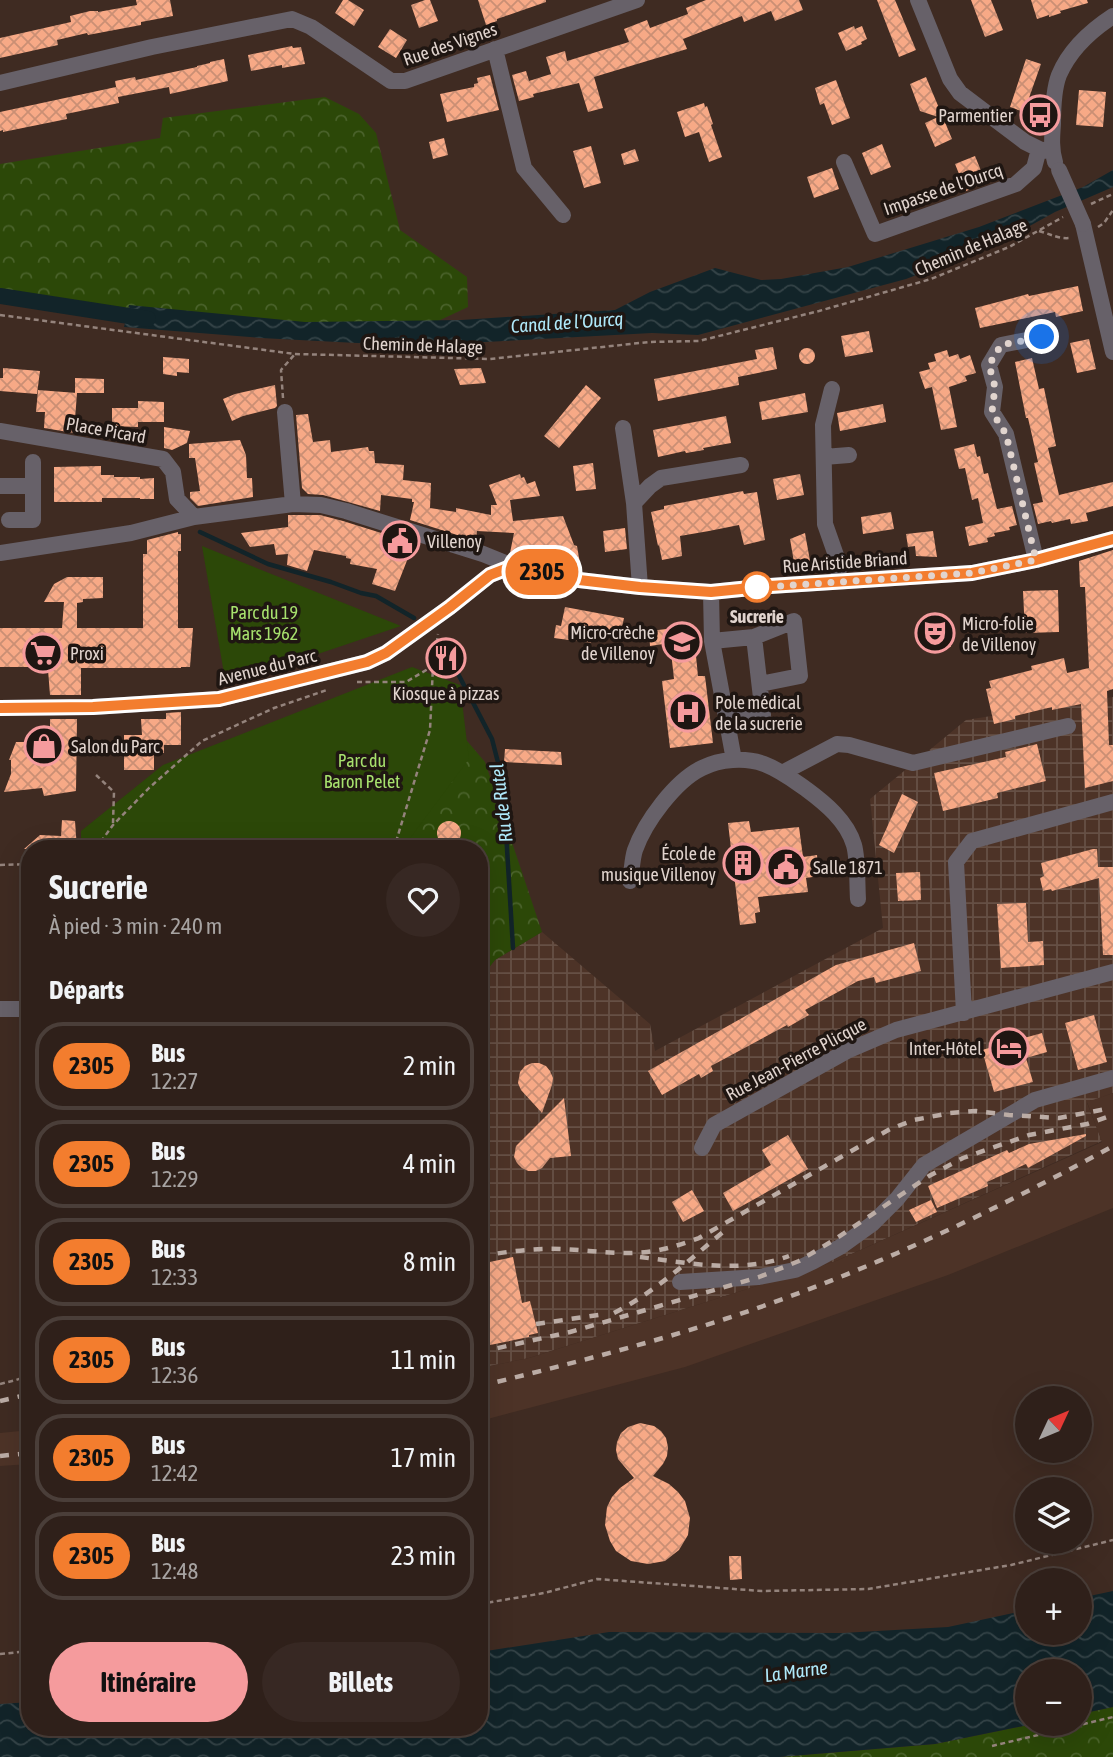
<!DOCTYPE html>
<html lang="fr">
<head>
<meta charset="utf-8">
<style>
	body { margin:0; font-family:"Asap Condensed",sans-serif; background:#372823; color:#f1f3f6; height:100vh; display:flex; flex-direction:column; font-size:26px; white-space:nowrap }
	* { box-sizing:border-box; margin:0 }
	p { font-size:23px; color:#a7a3a2 }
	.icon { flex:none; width:38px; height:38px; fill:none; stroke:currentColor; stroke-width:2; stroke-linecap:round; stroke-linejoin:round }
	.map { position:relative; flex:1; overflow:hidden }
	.side { position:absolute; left:21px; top:840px; width:467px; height:896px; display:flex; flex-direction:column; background:#2f201a; border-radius:28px; box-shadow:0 7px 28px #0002,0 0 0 2px #4a3e39 }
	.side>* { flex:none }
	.badge { padding:0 14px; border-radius:23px; font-size:24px; line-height:46px }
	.needle { width:46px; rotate:46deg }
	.buttons { position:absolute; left:1015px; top:1386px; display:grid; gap:14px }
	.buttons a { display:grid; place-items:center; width:77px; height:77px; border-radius:50%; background:#2f201a; box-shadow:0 7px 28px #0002,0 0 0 2px #4a3e39; font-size:35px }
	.you { position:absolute; width:35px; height:35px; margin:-18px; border:5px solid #fff; border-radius:50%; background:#1a73e8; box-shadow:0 0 0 10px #1a73e833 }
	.map>.badge { position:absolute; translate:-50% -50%; box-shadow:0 0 0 4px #fff }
	h2 { padding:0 28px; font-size:26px; line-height:63px }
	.round { display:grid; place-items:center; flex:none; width:74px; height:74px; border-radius:37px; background:#372823 }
	.overview { display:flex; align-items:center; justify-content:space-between; height:119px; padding:0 28px }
	h1 { font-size:33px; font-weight:700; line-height:52px }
	.cta { display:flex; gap:14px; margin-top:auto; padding:14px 28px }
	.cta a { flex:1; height:80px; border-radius:42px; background:#f59b9d; color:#111; font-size:28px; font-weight:700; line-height:80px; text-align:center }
	.cta a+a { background:#372823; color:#f1f3f6 }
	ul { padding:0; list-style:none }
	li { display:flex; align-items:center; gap:21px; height:88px; margin:0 14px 10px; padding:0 14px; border:4px solid #4a3e39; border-radius:28px }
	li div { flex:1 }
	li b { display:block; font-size:26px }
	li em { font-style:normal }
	li .badge { min-width:77px; font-weight:700; text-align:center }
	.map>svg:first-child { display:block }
</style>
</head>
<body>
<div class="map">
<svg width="1113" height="1757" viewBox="0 0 1113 1757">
	<defs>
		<pattern id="industrial-grid" width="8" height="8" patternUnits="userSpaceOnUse" patternTransform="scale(1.75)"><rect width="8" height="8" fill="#4d3327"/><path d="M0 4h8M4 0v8" fill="none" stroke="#665045"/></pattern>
		<pattern id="forest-crowns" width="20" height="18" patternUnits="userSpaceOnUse" patternTransform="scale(1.75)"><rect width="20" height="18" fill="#2c4808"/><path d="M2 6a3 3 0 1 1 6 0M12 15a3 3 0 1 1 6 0" fill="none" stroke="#4a622b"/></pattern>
		<pattern id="water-waves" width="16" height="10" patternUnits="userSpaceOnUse" patternTransform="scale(1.75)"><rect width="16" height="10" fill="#122429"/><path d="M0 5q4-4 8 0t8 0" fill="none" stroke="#344347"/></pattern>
		<pattern id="building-cross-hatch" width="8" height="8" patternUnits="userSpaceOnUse" patternTransform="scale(1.75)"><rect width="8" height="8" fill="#f7a986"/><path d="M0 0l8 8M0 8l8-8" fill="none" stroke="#ca8f74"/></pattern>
	</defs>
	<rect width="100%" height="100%" fill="#3f2b22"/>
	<path fill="url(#industrial-grid)" d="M1113,697V1093L1087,1103L1102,1141L836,1261L529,1358L480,1368V979L495,960L542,932L650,1024L655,1051L883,928L870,799L966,720Z"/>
	<path fill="#4d3327" d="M1113,1093V1208L948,1275L685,1367L480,1421V1368L529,1358L836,1261L1102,1142L1087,1102Z
		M30,1430V1464L0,1466V1433Z"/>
	<path fill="url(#forest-crowns)" d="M325,97L359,114L376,133L400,230L467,277L468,307L421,329L200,318L0,298V164L160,138L163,118Z
		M439,708L485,762L542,932L495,960L480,979V849H347Z
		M1113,1707V1757H779L935,1744L1033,1724H1080V1714Z"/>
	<path fill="#2c4808" d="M202,546L401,626L226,685Z
		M412,667L460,685L469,759L402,849H81V831L163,765Z"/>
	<path fill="url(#water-waves)" d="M1113,170V187L1055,212L995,245L906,279L698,335L652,333L485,342L376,344L261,338L124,327L129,305L305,322L461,320L615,310L650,292L715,268L761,280L781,279L848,267L979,227L1083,187Z
		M1113,1591V1707L1080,1714V1671H1027V1724H1033L935,1744L779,1757H0V1704L30,1702V1727H480V1652L609,1632L842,1633L948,1627L1027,1610V1633H1080V1598Z"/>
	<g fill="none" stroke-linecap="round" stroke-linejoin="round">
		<path stroke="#122429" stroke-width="4.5" d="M200,532L268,564L331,582L361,593L376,596L414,618
			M455,668L492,739L503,782L513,948"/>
		<path stroke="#122429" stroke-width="16" d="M0,296L148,319"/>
	</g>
	<path fill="url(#building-cross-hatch)" d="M136,0H170L173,16L141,22V25L88,35L87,33L57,40L58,45L0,58V38L71,22L70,16L90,11H98V12L137,5Z
		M343,0H348L364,10L354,26L335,13Z
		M425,0H430L438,21L419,28L411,5Z
		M478,0H546V2L497,19V21L486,25Z
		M706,0H799L803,10L775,21L771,11L744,22L742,16L683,39L687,49L594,77L603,108L588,112L579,83L533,94L534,97L519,101L512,75L526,71L529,81L551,74L546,57L565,51L567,61L629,42L624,29L647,20L650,28L688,14L686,8Z
		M877,0H895L916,50L899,57Z
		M971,0H991L1003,30L985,37Z
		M1031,0H1087L1088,3L1060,11L1061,13L1049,17V15L1037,19Z
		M854,26L855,29L862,26L867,39L861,42L862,44L846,51L838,33Z
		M390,29L407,40L396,58L378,47Z
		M292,46L293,48L301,47L305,64L282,68V65L251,71L248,55Z
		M224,59L228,81L170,94L169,87L118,97L115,81L135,77L136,80L197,67V66L210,63V62Z
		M1026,59L1041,64L1024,112L1010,107Z
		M490,75L499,110L447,122L440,94L474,87V84L478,83L477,78Z
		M926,77L952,139L935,147L925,123L938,117L920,111L910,84Z
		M836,80L850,118L832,125L824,103L820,105L815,88Z
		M116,87L119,103L66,114L67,119L3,132V130L0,131V112Z
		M1079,90L1106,92L1103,127L1076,125Z
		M704,103L705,107L707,106L713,124L711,125L722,157L709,162L699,132L685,137L677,112Z
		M444,138L448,155L433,159L429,142Z
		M882,144L891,167L871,175L862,153Z
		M591,146L601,183L584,188L573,151Z
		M635,149L639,161L624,165L621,154Z
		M975,156L986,183L966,191L955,164Z
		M832,168L839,189L814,198L807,177Z
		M1078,286L1083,311L1056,317L1055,312L980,328L975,308L1028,294L1029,296Z
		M869,331L873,352L845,357L841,336Z
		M1089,339L1096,369L1077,373L1070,343Z
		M773,347L777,369L738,377L739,385L658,401L654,379L757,359L755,350Z
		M799 356a8 8 0 1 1 16 0a8 8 0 1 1-16 0Z
		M947,350L949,357L958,354L960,359L970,355L976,373L965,376L967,381L949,387L957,427L941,430L932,387L925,389L919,372L930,369L928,363L936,361L934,354Z
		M163,357L189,359V373L177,372V376L163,374Z
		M1032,358L1039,389L1044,388L1056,446L1048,448L1059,495L1113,482V506L1086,513L1088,521L1071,524L1070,519L1052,523L1051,521L1038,524L1033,504L1043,502L1034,463L1038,462L1028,418H1026L1015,362Z
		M3,368L40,371L37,394L0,391V378H3Z
		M481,368L486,383L460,385L454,369Z
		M75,378L104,379V393H75Z
		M275,385L277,406L275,408L243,416L232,421L223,399L235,394Z
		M586,385L601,398L559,448L544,436Z
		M38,390L77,393L74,433L44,428L45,412H36Z
		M805,393L808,412L762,420L759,402Z
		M138,401L164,402V422H138V427L112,426V408H138Z
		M883,404L886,422L840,431L837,413Z
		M308,414L313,442L330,440L331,452L368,447L369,451H374L375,463L404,465L403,480L431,483L430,508L456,512V508L491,515V505H497L489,485L520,474L521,478L524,477L527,484L535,481L540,496L510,500L513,521L563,516L574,545L577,546L581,569L510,553L514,533L477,531L476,541L410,520L414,502H412V499L381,495L380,511L323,495L308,494L302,488L296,415Z
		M726,416L731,443L703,448L704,450L686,453L685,451L658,457L653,430Z
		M164,427L190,431L187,443L172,450L164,448Z
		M240,440L246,455L247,478H252L253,497L198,506L190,498V492L200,491L195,458H189V444Z
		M974,444L977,457L980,456L984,474L988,473L997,509L1012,506L1017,525L1009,527L1010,530L994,533L995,536L987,538L988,542L969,546L965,527L983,523L978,498L972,500L965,468L959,469L954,449Z
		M593,463L596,489L576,491L573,466Z
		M101,466V475H114V477H140V479L154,478V499H140V498H102V502H54V467Z
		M800,474L804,495L777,500L773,479Z
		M743,491L744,494L757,492L765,540L744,545L739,525L709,531L680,536L682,556L662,560L659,545L658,546L651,512L664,509V506Z
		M891,512L894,529L863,534L861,517Z
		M288,515H320L343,521L410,542L408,558L395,591L372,584L377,569L350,564L351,559L346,558V556L314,550L307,571L287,565L288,554L276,555L274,544L250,547L241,533L288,527Z
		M625,528L627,549L605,552L603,531Z
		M933,531L937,557L916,556L915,546L908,547L906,534Z
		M178,532V534H181V551H178V628H193L190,667H181V668H81V695H50L48,670L35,671L34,667H0V628H62L64,602H44L54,584L67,577H103V598L83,599V602L77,603V628H143V554H147V540Z
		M805,533L812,572L796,574L790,539Z
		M1113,550V689L1107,691L1109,745H1113V781L1085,788L1081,704L1052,710V707L1015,716V719L994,724L986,689L991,688L989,681L1032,670L1031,666L1064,658L1067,673L1089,668L1085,587H1080L1079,561Z
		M1058,590L1059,632L1025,633L1023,591Z
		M565,607L624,618L621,632L595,628L591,643L554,638L556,625L561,626Z
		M949,624L951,647L928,649L926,626Z
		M693,626L698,676H705L713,743L670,748L662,681L674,679L670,643L650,646L649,631Z
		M181,712V745H164V753H154V770H124V735H142L141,719H166V713Z
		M50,719H77L76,791L44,796L42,788L4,792L11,774V760H9L16,742H50Z
		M1037,744L1046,781L997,793L998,798L943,811L934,773L1006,757L1005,752Z
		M505,749L561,752L562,765L504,762Z
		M902,794L918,802L894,853L879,845Z
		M62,820L75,821L77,849H24L40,835L61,836Z
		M437 833a12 12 0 1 1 24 0a12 12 0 1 1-24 0Z
		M749,821L751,832L799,827L803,857L817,855L819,876L806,878L808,892L758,897L760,912L755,913L756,923L740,925L728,823Z
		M1093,849H1097L1098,867H1113V955H1103L1099,878L1052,891L1051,889L1043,891L1040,878L1044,876L1041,863Z
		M920,872L921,900L898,901L896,873Z
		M1026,903L1028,942L1043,941L1044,965L1001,968L997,904Z
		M914,943L921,971L876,983L874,977L858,981L805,1010L809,1015L788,1027L787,1025L711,1066L713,1071L701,1078L699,1074L662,1095L648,1071L836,965Z
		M1094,1015L1107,1062L1078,1070L1065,1023Z
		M1042,1033L1047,1052L1026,1058L1033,1082L994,1092L982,1050Z
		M532,1063H539L546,1066L550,1071L553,1078L552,1085L542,1113L521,1090L518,1083L520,1072L525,1066Z
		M564,1098L571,1156L550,1158L542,1168L536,1171H528L522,1168L517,1163L514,1157L516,1146Z
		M1086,1134V1136L1028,1168L1026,1164L987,1182L988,1186L937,1208L928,1186L1007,1150L1009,1153L1029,1144Z
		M788,1135L808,1169L733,1211L723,1193L771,1165L762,1150Z
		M692,1190L704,1211L683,1222L672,1202Z
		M931,1200L937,1212L916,1222L909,1210Z
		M513,1257L522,1303L530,1301L538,1333L529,1335V1337L480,1347V1264Z
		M640,1423L654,1426L661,1431L666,1438L668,1447L667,1456L663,1464L653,1476L669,1484L678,1492L685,1501L690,1518L688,1535L679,1550L665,1561L648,1564L631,1561L616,1551L610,1541L605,1525L607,1507L612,1497L620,1488L634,1478L618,1459L616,1450L617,1442L621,1433L628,1427Z
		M729,1556H741L742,1579L730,1580Z"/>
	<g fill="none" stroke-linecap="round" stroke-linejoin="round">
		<path stroke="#94837c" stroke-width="2.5" stroke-dasharray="5 3.5" stroke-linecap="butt" d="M1091,204L1113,194
			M1098,227L1104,223L1113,210
			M1039,231C1050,234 1059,239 1069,238
			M0,315L295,354L490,359L649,342L699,341L819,311L931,279L1009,247L1063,217
			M283,398L281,370L295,354
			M357,682H406L433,666
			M96,775L114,792L113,823
			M97,849V847L113,825L149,788L202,741L274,708L327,690
			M392,849L395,845L430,730L433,666L438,634
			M0,865L30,864
			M0,1384L16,1380L30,1375
			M480,1604L544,1593L597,1579L762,1591L868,1589L1011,1565L1113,1540
			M0,1654L30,1651
			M992,1746L1113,1717"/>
		<path stroke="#676169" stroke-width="16" d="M918,0L950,79L960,93L1025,142L1039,149L1052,152
			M495,49L524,168L563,215
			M0,83L152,47L292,19L311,27L391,81H405L637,0
			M844,162L875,234L1016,184L1034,168L1039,149
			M1055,162C1051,149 1052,137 1053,124C1053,111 1054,88 1059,75C1070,49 1090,31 1113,16
			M1083,224L1113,352
			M832,389L823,425L825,524L838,561L839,581
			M285,412L293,504
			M623,428L634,503L640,587
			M0,431L163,459L173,472L177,499L194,517L293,504L321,505L346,511L483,554L513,566L579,580L640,587L711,592L770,586L972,573L1036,560L1113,539
			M824,457L849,455
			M0,486H33V520H9
			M33,486V462
			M634,503L650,486L661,478L741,465
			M0,553L131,533L194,517
			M1036,560L1006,434L992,412L995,387L989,365L1001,345L1042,337
			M711,592L712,641L734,760
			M754,637L794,621L800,676L760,684
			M712,641L754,637L763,715L728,721
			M0,708L93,707L219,699L367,662L386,653L450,607L490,575L513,566
			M782,773L837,744L849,745L913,763L1068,726
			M630,881C632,871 632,859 635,850C645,822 675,781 702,768C720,759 745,757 764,764C780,770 793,780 806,789C825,803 847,821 854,845C858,859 857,884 858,899
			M0,1009H30
			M964,1013L956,862L972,841L1113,802
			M702,1148L714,1125L847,1051L896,1030L1113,972
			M680,1282L759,1277L795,1270L814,1261L840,1247L872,1224L897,1199L924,1165L1035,1100L1113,1078"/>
		<path stroke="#bbaca5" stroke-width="4.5" stroke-dasharray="9 9" stroke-linecap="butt" d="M480,1256C506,1252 533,1248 560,1249C589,1250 618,1255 647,1252C665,1250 682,1244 699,1238L890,1129L914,1120L950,1113L976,1111L1009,1115L1059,1118L1106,1109
			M640,1257C689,1263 741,1274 789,1256
			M614,1313C655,1292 688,1261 723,1232
			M536,1324L605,1314
			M480,1352L570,1332L759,1277L799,1261L834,1240L929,1176L963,1158L1029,1135L1087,1124L1113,1115
			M480,1386C562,1366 644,1345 725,1319C860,1275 989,1214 1113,1146
			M0,1401L30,1394
			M0,1456L30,1453"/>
		<path stroke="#676169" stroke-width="16" d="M1059,170L1083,224"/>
	</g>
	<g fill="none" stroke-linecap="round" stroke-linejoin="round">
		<g stroke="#fff" stroke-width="16">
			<path id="line" d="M0,708L93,707L219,699L367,662L386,653L450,607L490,575L513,566L579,580L640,587L711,592L770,586L972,573L1036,560L1113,539"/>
		</g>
		<use href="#line" stroke="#f37d2e" stroke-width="10"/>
		<path stroke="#e1d4ce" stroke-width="7" stroke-dasharray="0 12.6" d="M757,587L750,588L972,573L1036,560L1006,434L992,412L995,387L989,365L1001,345L1042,337"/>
	</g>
	<defs>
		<g id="bus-ring" transform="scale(2.0125)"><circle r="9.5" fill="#1f1612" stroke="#f59b9d" stroke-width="1.5"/><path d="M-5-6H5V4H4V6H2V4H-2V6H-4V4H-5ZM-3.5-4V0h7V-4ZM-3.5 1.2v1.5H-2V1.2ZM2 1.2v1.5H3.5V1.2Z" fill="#f59b9d"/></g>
		<g id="civic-ring" transform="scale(2.0125)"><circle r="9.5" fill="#1f1612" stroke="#f59b9d" stroke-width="1.5"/><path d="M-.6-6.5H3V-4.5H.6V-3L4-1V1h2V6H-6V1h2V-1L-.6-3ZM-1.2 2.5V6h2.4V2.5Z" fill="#f59b9d"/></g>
		<g id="theatre-ring" transform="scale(2.0125)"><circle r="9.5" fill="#1f1612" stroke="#f59b9d" stroke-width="1.5"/><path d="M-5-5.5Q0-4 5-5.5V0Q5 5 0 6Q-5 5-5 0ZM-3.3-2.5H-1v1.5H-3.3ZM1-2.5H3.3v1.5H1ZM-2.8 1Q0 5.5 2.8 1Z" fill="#f59b9d"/></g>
		<g id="school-ring" transform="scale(2.0125)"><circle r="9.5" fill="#1f1612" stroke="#f59b9d" stroke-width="1.5"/><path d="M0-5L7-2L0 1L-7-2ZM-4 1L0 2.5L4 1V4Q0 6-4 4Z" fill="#f59b9d"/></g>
		<g id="supermarket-ring" transform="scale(2.0125)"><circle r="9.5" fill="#1f1612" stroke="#f59b9d" stroke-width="1.5"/><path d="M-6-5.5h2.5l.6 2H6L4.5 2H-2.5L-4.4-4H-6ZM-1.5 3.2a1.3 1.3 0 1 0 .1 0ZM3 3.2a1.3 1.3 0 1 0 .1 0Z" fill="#f59b9d"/></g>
		<g id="restaurant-ring" transform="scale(2.0125)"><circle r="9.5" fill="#1f1612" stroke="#f59b9d" stroke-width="1.5"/><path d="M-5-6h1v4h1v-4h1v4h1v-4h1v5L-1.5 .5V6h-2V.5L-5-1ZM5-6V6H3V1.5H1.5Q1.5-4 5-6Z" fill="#f59b9d"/></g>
		<g id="hospital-ring" transform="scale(2.0125)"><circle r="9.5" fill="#1f1612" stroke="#f59b9d" stroke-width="1.5"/><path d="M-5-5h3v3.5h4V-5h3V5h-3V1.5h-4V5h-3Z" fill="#f59b9d"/></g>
		<g id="shop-ring" transform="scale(2.0125)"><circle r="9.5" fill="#1f1612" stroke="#f59b9d" stroke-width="1.5"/><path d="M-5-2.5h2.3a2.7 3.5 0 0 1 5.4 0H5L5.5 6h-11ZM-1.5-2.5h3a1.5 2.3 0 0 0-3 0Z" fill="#f59b9d"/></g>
		<g id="building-ring" transform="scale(2.0125)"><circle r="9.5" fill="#1f1612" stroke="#f59b9d" stroke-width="1.5"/><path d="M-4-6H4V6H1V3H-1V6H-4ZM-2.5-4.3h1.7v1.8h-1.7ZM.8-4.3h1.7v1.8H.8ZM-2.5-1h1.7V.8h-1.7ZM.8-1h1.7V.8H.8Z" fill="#f59b9d"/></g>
		<g id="hotel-ring" transform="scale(2.0125)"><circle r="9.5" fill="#1f1612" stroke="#f59b9d" stroke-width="1.5"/><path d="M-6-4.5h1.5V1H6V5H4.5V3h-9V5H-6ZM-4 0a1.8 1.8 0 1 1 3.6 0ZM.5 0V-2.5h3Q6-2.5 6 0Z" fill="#f59b9d"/></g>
	</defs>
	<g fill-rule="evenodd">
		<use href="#bus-ring" x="1040" y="115"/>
		<use href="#civic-ring" x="400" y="541"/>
		<use href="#theatre-ring" x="935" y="633"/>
		<use href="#school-ring" x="682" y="642"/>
		<use href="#supermarket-ring" x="43" y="653"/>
		<use href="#restaurant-ring" x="446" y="658"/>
		<use href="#hospital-ring" x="688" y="712"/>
		<use href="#shop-ring" x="44" y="746"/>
		<use href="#building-ring" x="743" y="863"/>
		<use href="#civic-ring" x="786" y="867"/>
		<use href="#hotel-ring" x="1009" y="1048"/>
	</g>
	<circle fill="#fff" stroke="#f37d2e" stroke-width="3.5" cx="757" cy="587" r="14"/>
	<g text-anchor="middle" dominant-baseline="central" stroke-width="7" stroke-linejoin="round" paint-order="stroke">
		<g font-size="18" fill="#e1d4ce" stroke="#1f1612">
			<text transform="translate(450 44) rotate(-19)">Rue des Vignes</text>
			<text transform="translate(943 189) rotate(-19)">Impasse de l'Ourcq</text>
			<text transform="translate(971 247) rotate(-23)">Chemin de Halage</text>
			<text transform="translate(423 345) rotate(2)">Chemin de Halage</text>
			<text transform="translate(106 430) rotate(10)">Place Picard</text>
			<text transform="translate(845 562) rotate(-4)">Rue Aristide Briand</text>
			<text transform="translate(267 667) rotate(-14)">Avenue du Parc</text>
			<text transform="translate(796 1059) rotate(-28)">Rue Jean-Pierre Plicque</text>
		</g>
		<g font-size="18" fill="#e1d4ce" stroke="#1f1612" text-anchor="start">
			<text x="1013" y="115" text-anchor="end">Parmentier</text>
			<text x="427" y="541">Villenoy</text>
			<text x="962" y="623">Micro-folie<tspan x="962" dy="21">de Villenoy</tspan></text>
			<text x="655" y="632" text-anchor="end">Micro-crèche<tspan x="655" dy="21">de Villenoy</tspan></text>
			<text x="70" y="653">Proxi</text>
			<text x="446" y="693" text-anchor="middle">Kiosque à pizzas</text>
			<text x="715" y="702">Pole médical<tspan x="715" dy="21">de la sucrerie</tspan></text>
			<text x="71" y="746">Salon du Parc</text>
			<text x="716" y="853" text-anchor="end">École de<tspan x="716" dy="21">musique Villenoy</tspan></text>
			<text x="813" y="867">Salle 1871</text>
			<text x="982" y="1048" text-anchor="end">Inter-Hôtel</text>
		</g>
		<g font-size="18" fill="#a7e16d" stroke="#1f1612">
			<text x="264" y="612">Parc du 19<tspan x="264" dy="21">Mars 1962</tspan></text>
			<text x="362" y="760">Parc du<tspan x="362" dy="21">Baron Pelet</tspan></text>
		</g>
		<g font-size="18" font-weight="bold" fill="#e1d4ce" stroke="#1f1612">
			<text x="757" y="616">Sucrerie</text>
		</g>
		<g font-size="19" font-style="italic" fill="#afe9fa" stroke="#1f1612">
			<text transform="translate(567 322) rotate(-4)">Canal de l'Ourcq</text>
			<text transform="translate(501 803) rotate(-97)">Ru de Rutel</text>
			<text transform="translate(796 1671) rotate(-8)">La Marne</text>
		</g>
	</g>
</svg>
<div class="buttons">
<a><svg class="needle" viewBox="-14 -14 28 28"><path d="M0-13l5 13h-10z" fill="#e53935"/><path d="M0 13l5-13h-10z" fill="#a7a3a2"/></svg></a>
<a><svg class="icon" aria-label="layers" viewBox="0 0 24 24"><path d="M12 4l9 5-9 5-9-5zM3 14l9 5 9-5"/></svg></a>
<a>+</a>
<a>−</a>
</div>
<div class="you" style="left:1042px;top:337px"></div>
<b class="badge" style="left:542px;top:572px;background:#f37d2e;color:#111">2305</b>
<section class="side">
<div class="overview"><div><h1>Sucrerie</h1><p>À pied · 3 min · 240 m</p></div><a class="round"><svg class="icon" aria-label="heart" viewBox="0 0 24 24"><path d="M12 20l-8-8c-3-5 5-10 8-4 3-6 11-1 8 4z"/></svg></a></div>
<h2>Départs</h2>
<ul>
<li><span class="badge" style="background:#f37d2e;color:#111">2305</span><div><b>Bus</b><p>12:27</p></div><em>2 min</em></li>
<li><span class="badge" style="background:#f37d2e;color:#111">2305</span><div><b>Bus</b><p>12:29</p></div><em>4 min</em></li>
<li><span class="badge" style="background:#f37d2e;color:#111">2305</span><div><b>Bus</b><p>12:33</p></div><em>8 min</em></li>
<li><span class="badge" style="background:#f37d2e;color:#111">2305</span><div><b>Bus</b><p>12:36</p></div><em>11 min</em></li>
<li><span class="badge" style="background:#f37d2e;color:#111">2305</span><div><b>Bus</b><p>12:42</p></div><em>17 min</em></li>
<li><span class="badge" style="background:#f37d2e;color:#111">2305</span><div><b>Bus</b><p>12:48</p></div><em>23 min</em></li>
</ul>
<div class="cta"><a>Itinéraire</a><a>Billets</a></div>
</section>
</div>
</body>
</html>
